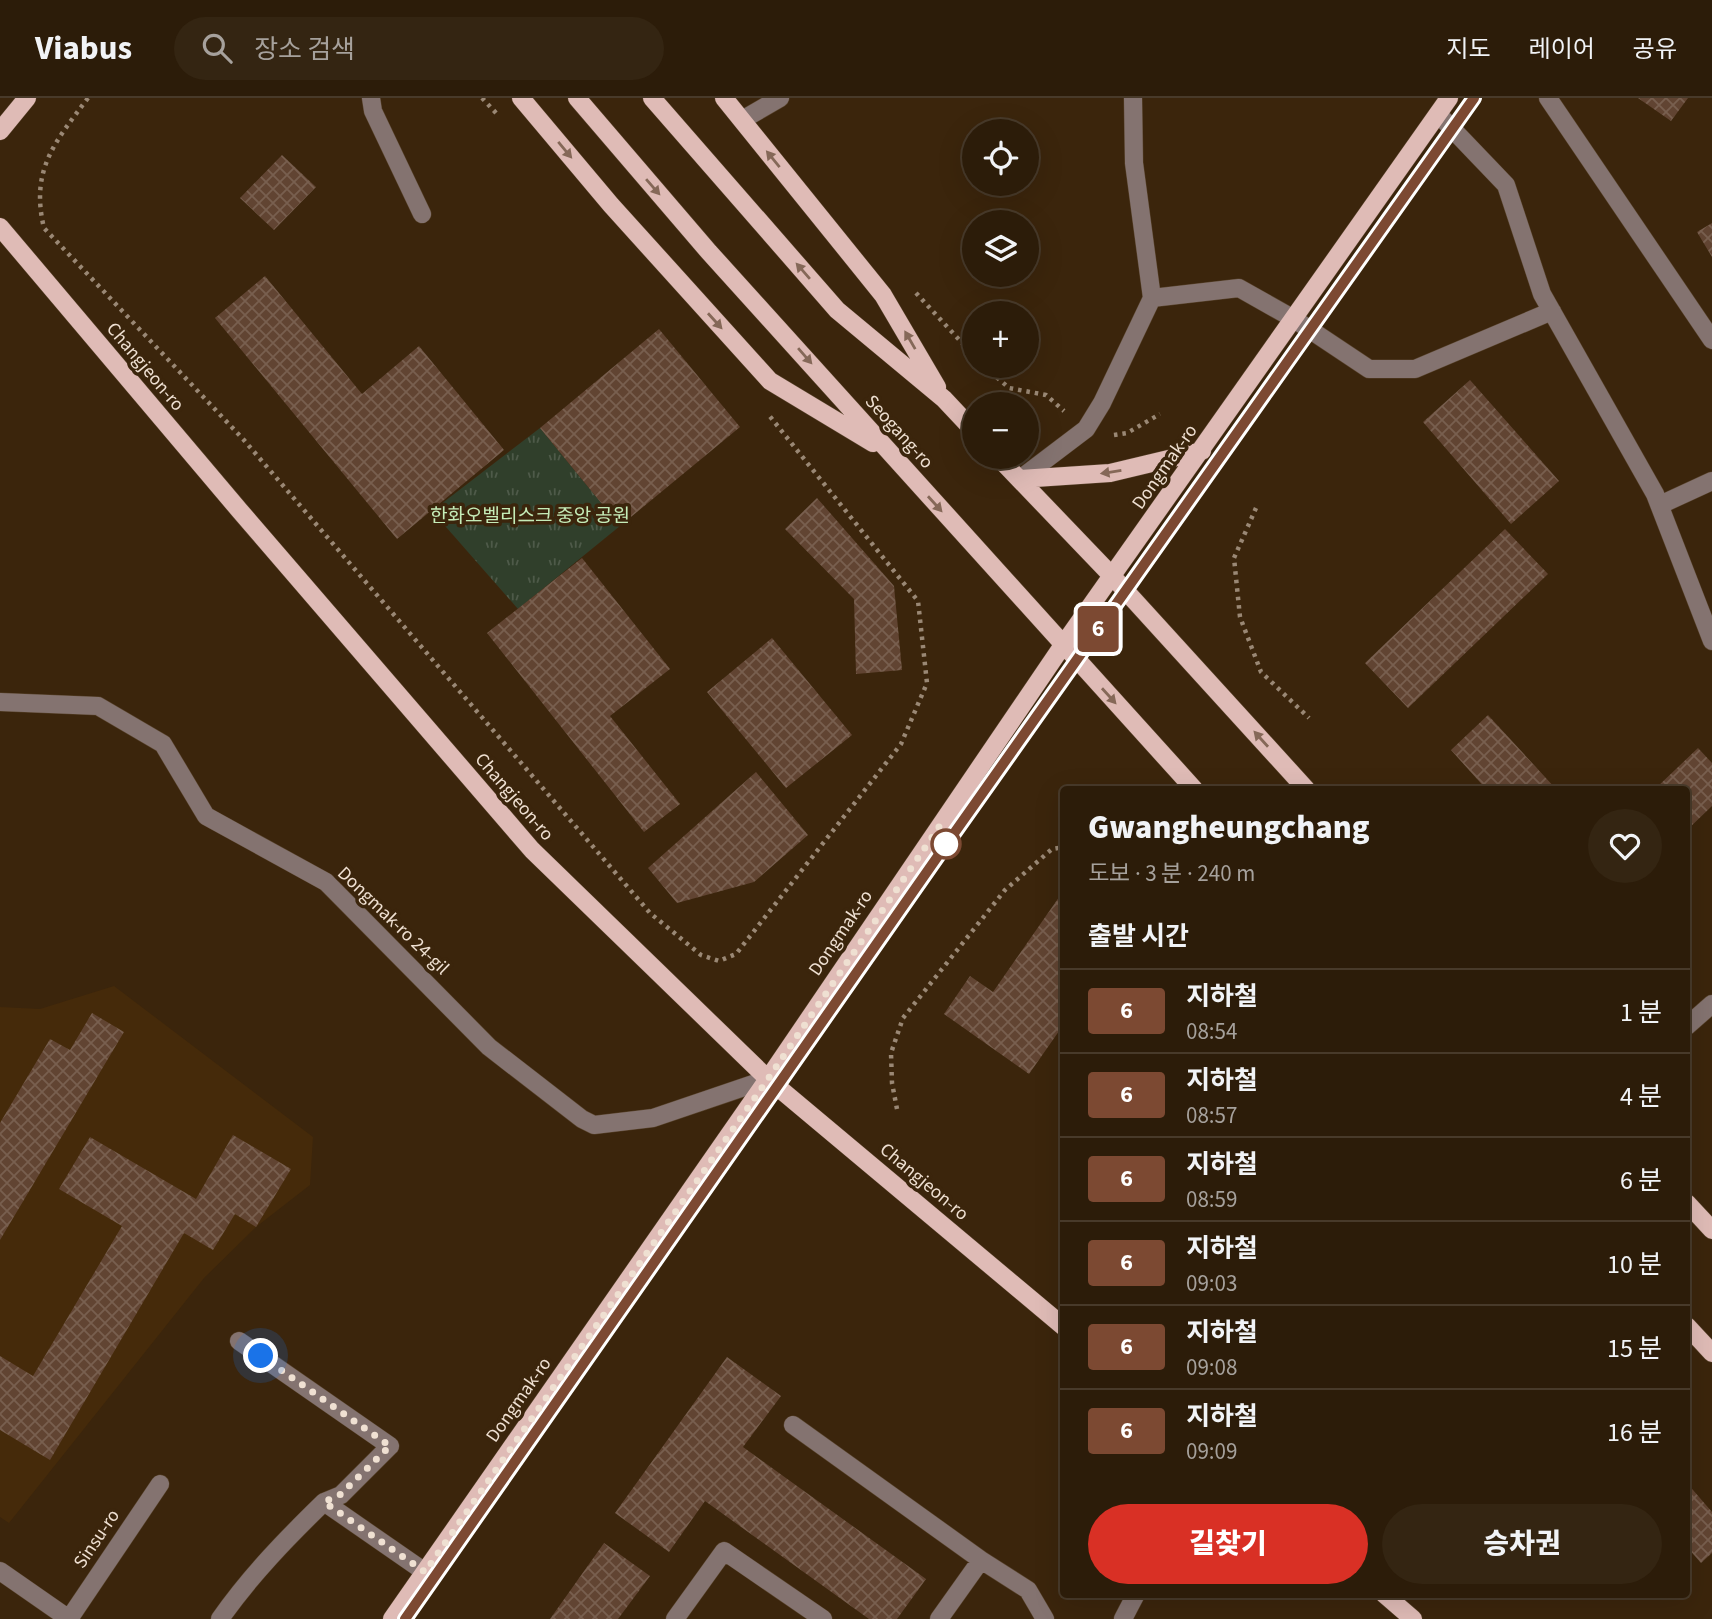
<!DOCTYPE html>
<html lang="ko">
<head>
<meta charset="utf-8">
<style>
	body { margin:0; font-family:"Source Sans 3","Noto Sans KR",sans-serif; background:#342512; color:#f1f3f6; height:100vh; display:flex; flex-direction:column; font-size:26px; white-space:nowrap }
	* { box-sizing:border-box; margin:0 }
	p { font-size:23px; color:#a6a19c }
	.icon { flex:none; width:38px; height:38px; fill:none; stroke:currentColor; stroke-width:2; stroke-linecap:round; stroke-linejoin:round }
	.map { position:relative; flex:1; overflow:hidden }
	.drawer { position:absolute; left:1060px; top:688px; width:630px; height:812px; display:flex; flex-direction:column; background:#2c1c09; border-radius:7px; box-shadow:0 7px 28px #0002,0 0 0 2px #483a2a }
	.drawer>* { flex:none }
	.badge { padding:0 14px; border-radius:5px; font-size:24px; line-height:46px }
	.tools { position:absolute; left:962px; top:21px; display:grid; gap:14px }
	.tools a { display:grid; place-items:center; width:77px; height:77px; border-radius:50%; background:#2c1c09; box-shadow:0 7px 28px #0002,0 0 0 2px #483a2a; font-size:35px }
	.you { position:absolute; width:35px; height:35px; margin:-18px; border:5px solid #fff; border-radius:50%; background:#1a73e8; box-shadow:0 0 0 10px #1a73e833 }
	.map>.badge { position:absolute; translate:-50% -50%; box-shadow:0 0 0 4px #fff }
	h2 { padding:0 28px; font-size:26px; line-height:63px }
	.round { display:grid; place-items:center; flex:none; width:74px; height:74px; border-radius:37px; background:#342512 }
	.summary { display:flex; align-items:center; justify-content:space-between; height:119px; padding:0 28px }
	h1 { font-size:33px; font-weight:800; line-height:52px }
	.action { display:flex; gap:14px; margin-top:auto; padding:14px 28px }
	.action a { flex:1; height:80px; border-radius:42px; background:#d93025; color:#fff; font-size:28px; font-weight:800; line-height:80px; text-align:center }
	.action a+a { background:#342512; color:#f1f3f6 }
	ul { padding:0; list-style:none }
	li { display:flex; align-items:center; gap:21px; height:84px; padding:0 28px; border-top:2px solid #483a2a }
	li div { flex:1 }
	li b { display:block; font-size:26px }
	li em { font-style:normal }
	li .badge { min-width:77px; font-weight:700; text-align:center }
	header { display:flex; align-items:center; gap:42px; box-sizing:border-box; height:98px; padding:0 35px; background:#2c1c09; border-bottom:2px solid #483a2a }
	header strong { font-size:33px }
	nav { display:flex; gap:38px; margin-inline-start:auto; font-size:24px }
	.search { width:490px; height:63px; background:#342512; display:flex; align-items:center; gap:18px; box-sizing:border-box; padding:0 24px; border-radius:38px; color:#a6a19c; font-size:26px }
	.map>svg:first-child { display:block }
</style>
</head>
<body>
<header>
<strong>Viabus</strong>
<div class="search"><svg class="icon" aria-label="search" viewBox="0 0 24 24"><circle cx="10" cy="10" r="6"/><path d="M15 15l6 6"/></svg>장소 검색</div>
<nav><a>지도</a><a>레이어</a><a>공유</a></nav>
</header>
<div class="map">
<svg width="1712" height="1521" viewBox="0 0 1712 1521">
	<defs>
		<pattern id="park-tufts" width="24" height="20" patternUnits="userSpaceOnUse" patternTransform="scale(1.75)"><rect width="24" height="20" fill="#303f2b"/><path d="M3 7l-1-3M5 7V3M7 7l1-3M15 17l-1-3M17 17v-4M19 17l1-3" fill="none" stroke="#4e5a49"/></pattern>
		<pattern id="building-cross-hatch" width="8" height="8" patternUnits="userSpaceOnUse" patternTransform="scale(1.75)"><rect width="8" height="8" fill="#614432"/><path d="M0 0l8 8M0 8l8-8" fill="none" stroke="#785f4f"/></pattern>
	</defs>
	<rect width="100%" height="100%" fill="#3b250c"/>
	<path fill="#452a0a" d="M114,888L313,1039L310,1087L256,1129L204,1180L9,1425L0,1419V909L40,911Z"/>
	<path fill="url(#park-tufts)" d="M540,330L620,428L518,511L432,413Z"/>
	<path fill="url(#building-cross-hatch)" d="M1638,0H1688L1671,23Z
		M282,57L316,89L274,132L240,100Z
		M1712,125V159L1697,134Z
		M265,178L362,296L419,248L504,352L397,441L215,220Z
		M659,231L740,329L620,428L540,330Z
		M1470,282L1559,383L1511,426L1423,324Z
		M817,400L894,488L902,572L856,576L854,501L785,431Z
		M1505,431L1548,476L1408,610L1365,565Z
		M582,460L670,571L610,618L680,706L644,734L487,535Z
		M772,540L852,637L786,690L707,594Z
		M1488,617L1556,691H1486L1451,652Z
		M1698,650L1712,665V708L1687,732V691H1655Z
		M756,674L808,737L754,784L677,805L648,770Z
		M1064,792V926L1029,976L944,916L970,878L993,894Z
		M92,915L124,934L0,1142V1025L50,941L70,952Z
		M233,1037L291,1071L256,1129L235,1116L213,1152L184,1135L50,1362L0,1332V1258L33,1278L122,1128L59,1091L90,1039L196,1101Z
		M727,1259L781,1298L743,1349L926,1481L897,1521H869L705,1403L669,1454L615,1415Z
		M1687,1385L1712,1414V1455L1701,1465L1687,1449Z
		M604,1445L650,1478L618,1521H550Z"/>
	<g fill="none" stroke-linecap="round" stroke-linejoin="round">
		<g stroke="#58432c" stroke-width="19">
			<path id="minor" d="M371,0L373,13L422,116
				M1133,0L1134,65L1152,200
				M1548,0L1712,242
				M1438,16L1506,87L1542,196L1655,396L1712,543
				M742,22L780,0
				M1020,381L1086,331L1102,305L1152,200L1239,190L1294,221L1369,271H1415L1552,213
				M1660,407L1712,383
				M0,604L98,608L163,646L206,718L326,784L489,949L582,1021L594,1027L653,1020L768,981
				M1687,928L1712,906
				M239,1243L390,1348L341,1397L324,1404
				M793,1327L981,1462L939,1521
				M981,1462L1028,1492L1045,1521
				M0,1473L69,1521
				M69,1521L160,1386
				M220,1521C250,1478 287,1440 324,1404L425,1474
				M675,1521L724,1453L823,1521
				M1123,1521L1136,1496"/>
		</g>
		<g stroke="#58432c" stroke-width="19">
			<path id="major" d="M521,0L611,107L770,283L873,345
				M577,0L709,154L1194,691
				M652,0L837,212L944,301L975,334
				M724,0L883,197L937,289
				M0,33L27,0
				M0,129L240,413L532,752L768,981L1064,1229
				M998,359L1113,479L1306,691
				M1020,381L1110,375L1202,353
				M1687,1105L1712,1132
				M1687,1228L1712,1255
				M1384,1496L1413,1521
				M392,1521L768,981L1063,547L1449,0"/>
		</g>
		<path stroke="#9a8875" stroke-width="4.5" stroke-dasharray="3.5 5" stroke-linecap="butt" d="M88,0C55,44 30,72 44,130L243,341L650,815L701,857L719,863L736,856L901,646L927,585L918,503L768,316
			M482,0L497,16
			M916,195L975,259
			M984,268L1009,290L1046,297L1064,313
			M1114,337L1127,335L1160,316
			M1256,410L1234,460L1240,519L1261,574L1309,620
			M897,1011L892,985L891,955L903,920L1005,792L1052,751L1064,749"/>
		<use href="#minor" stroke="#847370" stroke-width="18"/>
		<use href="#major" stroke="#dfbbb6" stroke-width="18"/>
	</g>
	<defs><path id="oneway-solid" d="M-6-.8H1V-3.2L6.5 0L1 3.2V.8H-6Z" transform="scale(1.75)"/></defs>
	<g fill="#856858">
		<use href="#oneway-solid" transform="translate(565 52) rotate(50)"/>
		<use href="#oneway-solid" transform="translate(773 61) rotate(-129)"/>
		<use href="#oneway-solid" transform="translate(653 89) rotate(49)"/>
		<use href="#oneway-solid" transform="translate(803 173) rotate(-131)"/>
		<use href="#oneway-solid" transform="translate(715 223) rotate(48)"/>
		<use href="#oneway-solid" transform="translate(910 242) rotate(-120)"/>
		<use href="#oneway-solid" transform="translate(805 258) rotate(49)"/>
		<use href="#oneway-solid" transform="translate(1111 374) rotate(171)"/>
		<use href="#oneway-solid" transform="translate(935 406) rotate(48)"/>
		<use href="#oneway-solid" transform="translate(1109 598) rotate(48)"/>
		<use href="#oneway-solid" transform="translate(1261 641) rotate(-132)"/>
	</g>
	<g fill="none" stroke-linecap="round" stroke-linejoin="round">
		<g stroke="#fff" stroke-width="16">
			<path id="line" d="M405,1521L938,758L1474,0"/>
		</g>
		<use href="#line" stroke="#7c4932" stroke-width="10"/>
		<path stroke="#efe0d2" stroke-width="7" stroke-dasharray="0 12.6" d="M261,1258L390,1348L341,1396L324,1404L425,1474L768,981L939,729L946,746"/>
	</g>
	<circle fill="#fff" stroke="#7c4932" stroke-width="3.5" cx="946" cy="746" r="14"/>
	<g text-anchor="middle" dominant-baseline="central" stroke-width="7" stroke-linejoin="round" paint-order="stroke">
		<g font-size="19" fill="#efe0d2" stroke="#3b250c">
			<text transform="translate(145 269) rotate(50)">Changjeon-ro</text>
			<text transform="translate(899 334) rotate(48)">Seogang-ro</text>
			<text transform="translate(1165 369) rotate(-55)">Dongmak-ro</text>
			<text transform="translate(514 699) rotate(49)">Changjeon-ro</text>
			<text transform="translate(393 823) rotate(44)">Dongmak-ro 24-gil</text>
			<text transform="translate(841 835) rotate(-56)">Dongmak-ro</text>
			<text transform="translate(924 1084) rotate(40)">Changjeon-ro</text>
			<text transform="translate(519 1302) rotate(-55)">Dongmak-ro</text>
			<text transform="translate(97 1441) rotate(-56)">Sinsu-ro</text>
		</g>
		<g font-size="19" fill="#c5ecb8" stroke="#3b250c">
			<text x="530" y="418">한화오벨리스크 중앙 공원</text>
		</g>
	</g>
</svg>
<div class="tools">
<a><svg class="icon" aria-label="locate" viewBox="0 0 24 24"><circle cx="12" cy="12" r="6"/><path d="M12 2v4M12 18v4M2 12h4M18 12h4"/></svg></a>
<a><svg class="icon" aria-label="layers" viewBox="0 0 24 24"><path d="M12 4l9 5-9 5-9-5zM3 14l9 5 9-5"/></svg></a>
<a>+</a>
<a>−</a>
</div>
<div class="you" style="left:261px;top:1258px"></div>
<b class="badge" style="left:1098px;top:531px;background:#7c4932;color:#fff">6</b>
<section class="drawer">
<div class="summary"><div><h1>Gwangheungchang</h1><p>도보 · 3 분 · 240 m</p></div><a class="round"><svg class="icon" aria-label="heart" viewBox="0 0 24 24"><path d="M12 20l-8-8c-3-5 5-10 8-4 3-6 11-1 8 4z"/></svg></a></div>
<h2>출발 시간</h2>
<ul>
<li><span class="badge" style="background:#7c4932;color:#fff">6</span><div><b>지하철</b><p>08:54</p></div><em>1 분</em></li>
<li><span class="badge" style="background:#7c4932;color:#fff">6</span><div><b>지하철</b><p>08:57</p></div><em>4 분</em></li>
<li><span class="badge" style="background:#7c4932;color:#fff">6</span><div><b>지하철</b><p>08:59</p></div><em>6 분</em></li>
<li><span class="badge" style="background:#7c4932;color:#fff">6</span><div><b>지하철</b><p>09:03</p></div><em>10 분</em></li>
<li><span class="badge" style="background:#7c4932;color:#fff">6</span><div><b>지하철</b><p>09:08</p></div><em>15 분</em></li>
<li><span class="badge" style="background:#7c4932;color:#fff">6</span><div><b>지하철</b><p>09:09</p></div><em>16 분</em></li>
</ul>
<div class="action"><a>길찾기</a><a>승차권</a></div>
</section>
</div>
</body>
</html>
